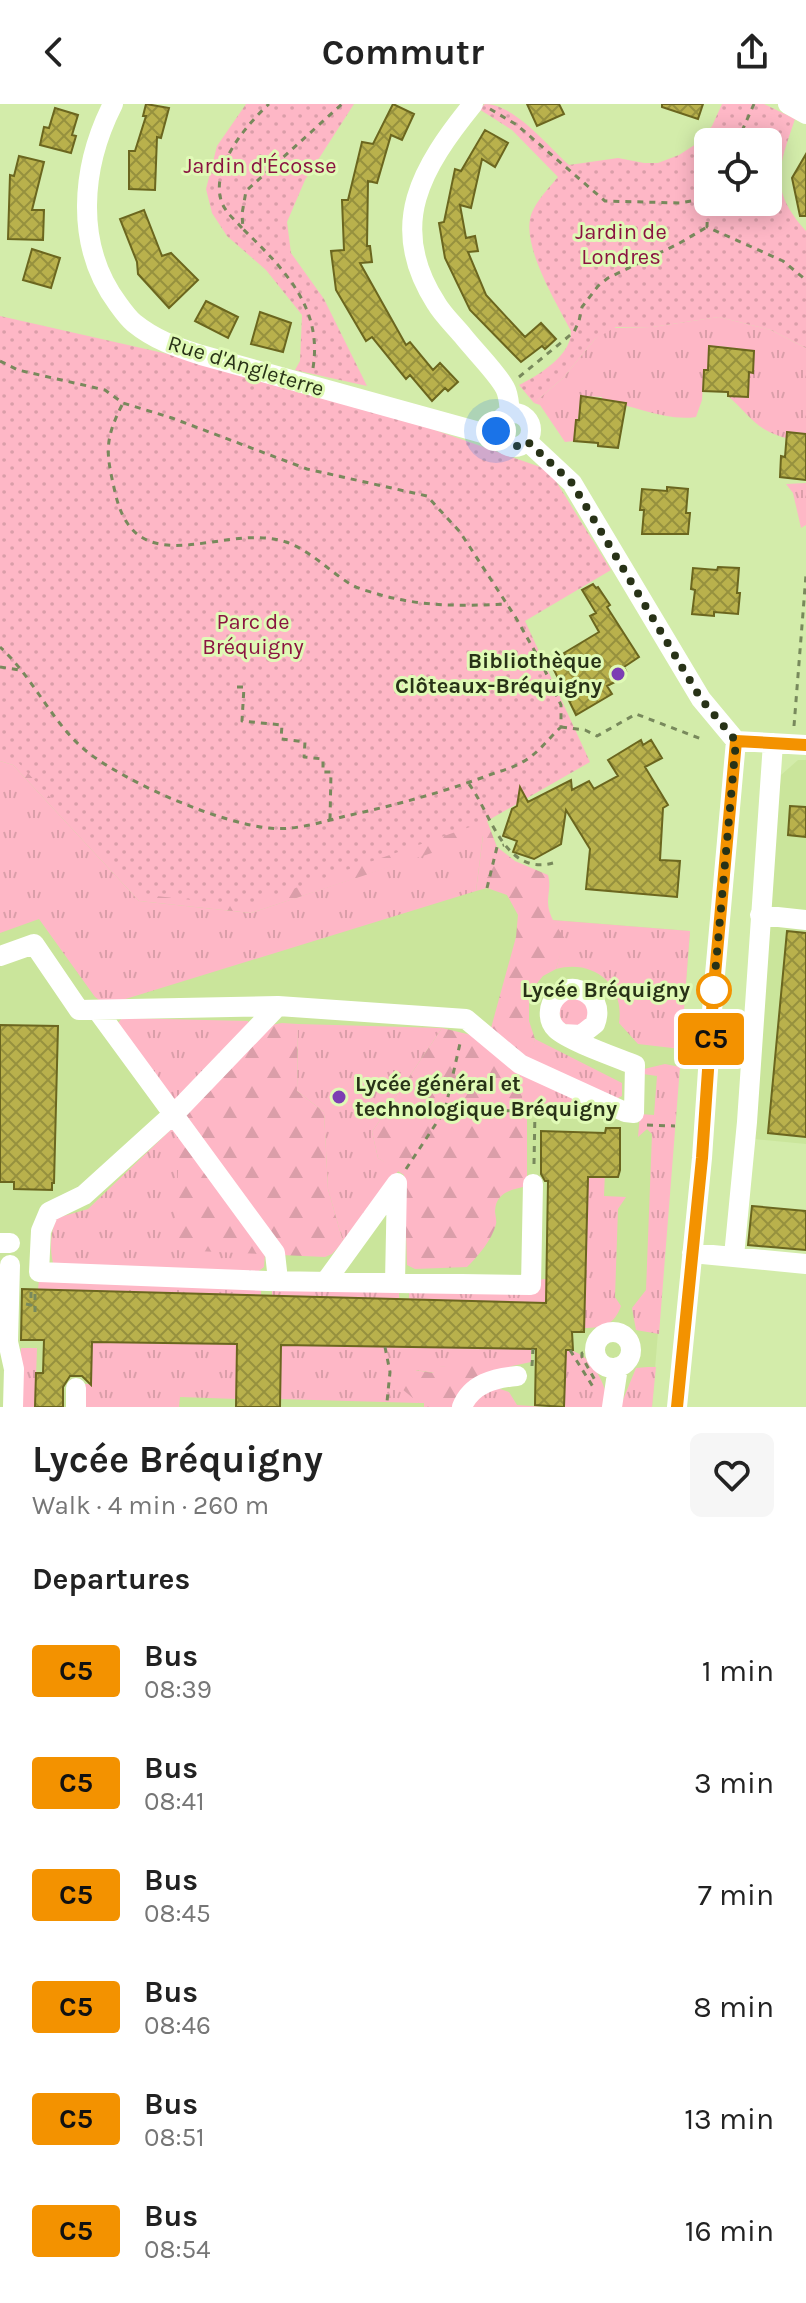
<!DOCTYPE html>
<html lang="en">
<head>
<meta charset="utf-8">
<style>
	body { margin:0; font-family:Karla,sans-serif; background:#f6f6f6; color:#222; height:100vh; display:flex; flex-direction:column; font-size:30px; white-space:nowrap }
	* { box-sizing:border-box; margin:0 }
	p { font-size:26px; color:#767676 }
	.icon { flex:none; width:44px; height:44px; fill:none; stroke:currentColor; stroke-width:2; stroke-linecap:round; stroke-linejoin:round }
	.map { position:relative; height:1303px; overflow:hidden }
	.details { display:flex; flex-direction:column; background:#fff; flex:1 }
	.details>* { flex:none }
	.badge { padding:0 16px; border-radius:6px; font-size:28px; line-height:52px }
	.fabs { position:absolute; left:694px; top:24px; display:grid; gap:16px }
	.fabs a { display:grid; place-items:center; width:88px; height:88px; border-radius:12px; background:#fff; box-shadow:0 4px 20px #0003; font-size:40px }
	.you { position:absolute; width:40px; height:40px; margin:-20px; border:6px solid #fff; border-radius:50%; background:#1a73e8; box-shadow:0 0 0 12px #1a73e833 }
	.map>.badge { position:absolute; translate:-50% -50%; box-shadow:0 0 0 4px #fff }
	h2 { padding:0 32px; font-size:30px; line-height:72px }
	.round { display:grid; place-items:center; flex:none; width:84px; height:84px; border-radius:12px; background:#f6f6f6 }
	.head { display:flex; align-items:center; justify-content:space-between; height:136px; padding:0 32px }
	h1 { font-size:38px; font-weight:700; line-height:60px }
	ul { padding:0; list-style:none }
	li { display:flex; align-items:center; gap:24px; height:112px; padding:0 32px }
	li div { flex:1 }
	li b { display:block; font-size:30px }
	li em { font-style:normal }
	li .badge { min-width:88px; font-weight:700; text-align:center }
	header { display:flex; justify-content:space-between; align-items:center; height:104px; padding:0 32px; background:#fff; font-size:36px; font-weight:700 }
	.map>svg:first-child { display:block }
</style>
</head>
<body>
<header><svg class="icon" aria-label="back" viewBox="0 0 24 24"><path d="M15 5l-7 7 7 7"/></svg>Commutr<svg class="icon" aria-label="share" viewBox="0 0 24 24"><path d="M12 15V3M7 8l5-5 5 5M5 13v7h14v-7"/></svg></header>
<div class="map">
<svg width="806" height="1303" viewBox="0 0 806 1303">
	<defs>
		<pattern id="grass-tufts" width="24" height="20" patternUnits="userSpaceOnUse" patternTransform="scale(2)"><rect width="24" height="20" fill="#feb7c6"/><path d="M3 7l-1-3M5 7V3M7 7l1-3M15 17l-1-3M17 17v-4M19 17l1-3" fill="none" stroke="#da9ea9"/></pattern>
		<pattern id="forest-firs" width="22" height="20" patternUnits="userSpaceOnUse" patternTransform="scale(2)"><rect width="22" height="20" fill="#feb7c6"/><path d="M5 1l3.5 6h-7zM16 11l3.5 6h-7z" fill="#da9ea9"/></pattern>
		<pattern id="park-dots" width="8" height="8" patternUnits="userSpaceOnUse" patternTransform="scale(2)"><rect width="8" height="8" fill="#feb7c6"/><path d="M2 2h.1M6 6h.1" fill="none" stroke="#da9ea9" stroke-width="1.8" stroke-linecap="round"/></pattern>
		<pattern id="building-cross-hatch" width="8" height="8" patternUnits="userSpaceOnUse" patternTransform="scale(2)"><rect width="8" height="8" fill="#b9b14c"/><path d="M0 0l8 8M0 8l8-8" fill="none" stroke="#96913e"/></pattern>
	</defs>
	<rect width="100%" height="100%" fill="#d3ecaa"/>
	<path fill="#cae59b" d="M0,655L487,717L497,743L552,816L690,827L652,1303H0Z
		M798,656H806V1040L754,1035L767,812L781,671Z"/>
	<path fill="url(#grass-tufts)" d="M719,213L771,226L806,244V330L787,328L786,334C754,325 751,312 728,292L748,293L749,268H753L754,248L730,246V243L709,242L708,266H704L702,296L696,313C665,318 633,300 602,297V293L582,292L574,337L565,338L540,301L534,299L563,274L595,235L611,224L652,223Z
		M806,379V421L801,424L793,389L786,380Z
		M0,657L13,661L139,797L251,809L483,731L476,787L106,901L95,893L39,815L0,829Z
		M552,816L690,827L681,945L638,940L619,919C625,880 593,855 556,865L564,835Z
		M577,893L588,903V913L577,923L562,919L558,905L563,896Z
		M122,914L248,917L250,922L176,1000L118,919Z
		M298,920L442,924L372,1028L378,1054L399,1066L343,1138L328,1085L324,1008L297,987Z
		M535,935L622,979V992L616,995L528,959Z
		M665,960L680,963L659,1230L636,1226L632,1204L646,1186L652,1030L647,1025L638,1033L640,1010L654,1011L657,972L643,970L644,965Z
		M526,969L585,999L521,1000Z
		M180,1017L265,1149L264,1163L256,1169L55,1165C49,1151 50,1127 57,1114L88,1105Z
		M588,1067H605L604,1092L626,1093L618,1105L615,1193L621,1202C614,1221 604,1224 584,1224Z
		M546,1175V1199L409,1195V1188Z
		M39,1176L261,1184V1191L38,1186Z
		M272,1184L399,1187V1195L272,1192Z
		M92,1238L237,1240V1295L180,1293L179,1303H81V1280H91Z
		M281,1241L531,1245V1258L512,1262L481,1275L456,1262L439,1263L435,1269L416,1266L413,1292L419,1299L279,1295Z
		M21,1244H37L35,1303H17Z
		M566,1246C589,1246 608,1281 608,1303H561L564,1301Z
		M648,1263H656L652,1303H620L636,1264Z
		M497,1284L509,1288L517,1301L544,1303H466L467,1299Z"/>
	<path fill="url(#forest-firs)" d="M0,566L487,717L497,743L515,757L548,771C551,782 548,788 548,798C548,812 558,824 565,835L556,865L543,872L533,884L529,900V917L535,935L520,1003L527,1014V1082C511,1086 496,1088 495,1107C495,1110 497,1117 496,1120C492,1136 478,1152 467,1163L415,1165L407,1161L404,1071L378,1054L372,1028L442,924L488,935L516,833L518,811L507,791L487,784L476,787L483,732L251,809L139,797L13,661L0,657Z
		M282,919L298,920L297,987L324,1008L328,1085L343,1138L332,1150L325,1153L175,1146L180,1017L271,921Z
		M463,1260L476,1262L481,1275L458,1303H424V1299H419L402,1285L407,1265L434,1269L438,1263Z"/>
	<path fill="url(#park-dots)" fill-rule="evenodd" d="M246,0H354L305,76L287,118L291,149L324,195L367,282L295,266L300,257L302,211L266,166L227,132L212,109L206,85L217,42Z
		M485,0C514,0 548,42 569,61L618,54L644,59H658L679,51L696,40L712,22L722,0H764L795,15C779,63 768,85 806,127V244L771,226L719,213L652,223H616L595,235L563,274L534,299L519,281C538,272 572,251 571,227C557,200 524,146 530,115C533,100 549,84 558,73L512,26L479,5ZM708,38H768V98H708Z
		M0,212L309,282L549,366L611,466L525,517L590,658L487,717L244,802L139,790L15,655H0Z"/>
	<path fill="url(#building-cross-hatch)" stroke="#6b661f" stroke-width="2" d="M146,0L169,4L161,34L157,33L155,86L129,85V47H135L146,12H143Z
		M393,0L414,10L402,36L391,31L377,79L368,77L367,142H370L372,158L360,159L406,241L410,238L433,266L440,259L458,278L448,287L445,284L432,297L410,271L406,275L372,233L366,237L336,186L331,147L344,146L342,96H348L362,38L373,40Z
		M527,0H559L564,10L537,22Z
		M662,0H703L698,15L662,3Z
		M55,4L78,11L72,31L76,32L71,49L40,41L44,23L49,24Z
		M485,26L508,39L495,63L482,55L471,104L460,101L466,134L475,132L478,147L468,148L486,191L525,233L541,219L556,235L545,245L542,242L521,258L470,206L445,154L439,119L444,118L455,65L461,67Z
		M806,50V112H800L792,74Z
		M19,52L44,58L32,106H44L43,136L8,135L10,71L14,72Z
		M144,106L162,152L171,149L198,176L169,204L138,170L137,158L120,115Z
		M32,145L60,154L51,184L23,176Z
		M206,197L238,213L228,234L195,217Z
		M260,208L291,219L283,248L251,240Z
		M709,242L754,247L753,269L749,268L748,293L728,292V288L703,287L704,266H708Z
		M581,292L626,299L618,344L598,342V339L574,337L576,316H579Z
		M787,328L806,330V376L780,373L781,352L785,353Z
		M667,383L688,385L686,409H690L688,430H642L644,406H640L642,385L667,387Z
		M718,463L739,464L737,489H740L738,510L714,508V512L692,510L695,486L691,485L693,464L717,466Z
		M593,480L596,484L598,483L610,501L607,503L639,553L624,563L626,567L622,569L625,573L607,582L612,590L576,611L554,566L569,557L564,549L599,528L590,512L596,509L582,486Z
		M641,636L643,641L651,636L662,654L645,663L668,701L663,704L660,756L680,757L677,793L586,785L590,745L566,706L561,740L534,755L513,748L517,737L503,732L512,705L517,702L520,683L528,698L571,676L572,686L589,677L594,685L618,672L608,656Z
		M790,702L806,703V733L788,731Z
		M787,827L806,829V1033L768,1029Z
		M0,921L58,922L54,1079H52V1086L14,1085V1078H0Z
		M606,1024H620V1066L618,1073H588L584,1228H572L573,1246H566L564,1303L535,1301L536,1245L281,1241L280,1303H236L237,1240L92,1238L91,1281L82,1272H70L63,1283V1303H35L36,1269H43L44,1236H21L22,1185L546,1199L548,1077H545L541,1070V1027L605,1029Z
		M752,1102L806,1107V1146L748,1141Z"/>
	<g fill="none" stroke-linecap="round" stroke-linejoin="round">
		<path stroke="#78895c" stroke-width="3" stroke-dasharray="6 6" stroke-linecap="butt" d="M490,5L517,21L605,97L680,99L708,94L702,73L708,68
			M737,38L754,0
			M708,94L707,123L783,157L806,176
			M242,124C236,117 226,109 222,99C209,65 246,21 269,0
			M0,257L18,266L105,286L123,299L172,314L307,365L427,392L460,428L516,514L541,558L561,601V623C549,634 540,647 526,656C515,663 504,666 492,670C444,688 396,701 346,712C322,718 294,727 269,724C219,719 130,680 90,650C53,622 35,575 0,543
			M313,264C323,203 283,164 243,125L242,110L246,87L342,0
			M519,273L574,228L579,217L582,203L598,182L608,174L678,140L707,123
			M122,301C104,337 106,349 115,388C136,484 224,417 286,438C310,446 330,468 352,481C361,486 372,488 381,491C424,503 464,502 508,500
			M0,563L20,566
			M237,583H244L242,617L282,621L281,635L305,638L304,653L323,655V668H331L330,716
			M794,622L806,471
			M561,623L585,626L597,632L636,610L704,636
			M469,680C491,709 504,772 553,759
			M487,784L497,743L504,741
			M446,1006L535,1007
			M647,1021L675,1022
			M534,1060L535,1007H578
			M406,1065L445,1006L461,935
			M26,1200L31,1201V1185
			M35,1208V1186
			M385,1243L390,1268L387,1298
			M570,1246L595,1286
			M595,1249H582V1253L596,1278
			M532,1262L533,1245"/>
		<path stroke="#fff" stroke-width="20" d="M113,0C81,63 74,141 118,200C123,207 128,214 134,219C155,236 176,243 201,251L497,333
			M473,0C422,63 386,121 436,199C443,211 454,221 463,232C474,246 498,270 505,284C509,291 509,301 510,308
			M788,0L806,10
			M497 326a17 17 0 1 1 34 0a17 17 0 1 1-34 0Z
			M527,337L572,379L701,595L736,637
			M736,637L806,641
			M760,811L806,816
			M0,852L34,840L79,906L278,902L466,915L520,960L625,1008L634,1009L635,961C618,954 568,937 556,925C547,916 548,901 557,892C563,886 571,883 579,886C595,890 601,905 595,920L581,931L563,930
			M278,902L180,1004L84,1091L49,1108L41,1127L39,1168L267,1177L531,1181L533,1080
			M97,906L275,1149L278,1176
			M0,1139H10
			M692,1149L806,1160
			M734,1152L747,1018L773,639
			M10,1161L8,1238L14,1265L13,1303
			M326,1177L397,1079L395,1178
			M595 1246a18 18 0 1 1 36 0a18 18 0 1 1-36 0Z
			M76,1303V1284
			M462,1303C471,1280 494,1274 517,1272
			M612,1303L618,1263
			M677,1303L702,1054L713,893L736,637"/>
	</g>
	<g fill="none" stroke-linecap="round" stroke-linejoin="round">
		<g stroke="#fff" stroke-width="18">
			<path id="line" d="M677,1303L702,1054L713,893L736,637L806,641"/>
		</g>
		<use href="#line" stroke="#f39200" stroke-width="12"/>
		<path stroke="#283217" stroke-width="8" stroke-dasharray="0 14.4" d="M496,327C500,343 515,347 527,337L572,379L701,595L736,637L713,893L714,886"/>
	</g>
	<g fill="#7c3eb3" stroke="#e0fab6" stroke-width="3">
		<circle cx="618" cy="570" r="8"/>
		<circle cx="339" cy="993" r="8"/>
	</g>
	<circle fill="#fff" stroke="#f39200" stroke-width="4" cx="714" cy="886" r="16"/>
	<g text-anchor="middle" dominant-baseline="central" stroke-width="6" stroke-linejoin="round" paint-order="stroke">
		<g font-size="22" fill="#8a1441" stroke="#e0fab6">
			<text x="260" y="62">Jardin d'Écosse</text>
			<text x="621" y="128">Jardin de<tspan x="621" dy="25">Londres</tspan></text>
			<text x="253" y="518">Parc de<tspan x="253" dy="25">Bréquigny</tspan></text>
		</g>
		<g font-size="22" fill="#283217" stroke="#e0fab6">
			<text transform="translate(246 262) rotate(17)">Rue d'Angleterre</text>
		</g>
		<g font-size="22" font-weight="bold" fill="#283217" stroke="#e0fab6" text-anchor="end">
			<text x="602" y="557">Bibliothèque<tspan x="602" dy="25">Clôteaux-Bréquigny</tspan></text>
			<text x="355" y="980" text-anchor="start">Lycée général et<tspan x="355" dy="25">technologique Bréquigny</tspan></text>
		</g>
		<g font-size="22" font-weight="bold" fill="#283217" stroke="#e0fab6" text-anchor="end">
			<text x="690" y="886">Lycée Bréquigny</text>
		</g>
	</g>
</svg>
<div class="fabs">
<a><svg class="icon" aria-label="locate" viewBox="0 0 24 24"><circle cx="12" cy="12" r="6"/><path d="M12 2v4M12 18v4M2 12h4M18 12h4"/></svg></a>
</div>
<div class="you" style="left:496px;top:327px"></div>
<b class="badge" style="left:711px;top:935px;background:#f39200;color:#111">C5</b>
</div>
<section class="details">
<div class="head"><div><h1>Lycée Bréquigny</h1><p>Walk · 4 min · 260 m</p></div><a class="round"><svg class="icon" aria-label="heart" viewBox="0 0 24 24"><path d="M12 20l-8-8c-3-5 5-10 8-4 3-6 11-1 8 4z"/></svg></a></div>
<h2>Departures</h2>
<ul>
<li><span class="badge" style="background:#f39200;color:#111">C5</span><div><b>Bus</b><p>08:39</p></div><em>1 min</em></li>
<li><span class="badge" style="background:#f39200;color:#111">C5</span><div><b>Bus</b><p>08:41</p></div><em>3 min</em></li>
<li><span class="badge" style="background:#f39200;color:#111">C5</span><div><b>Bus</b><p>08:45</p></div><em>7 min</em></li>
<li><span class="badge" style="background:#f39200;color:#111">C5</span><div><b>Bus</b><p>08:46</p></div><em>8 min</em></li>
<li><span class="badge" style="background:#f39200;color:#111">C5</span><div><b>Bus</b><p>08:51</p></div><em>13 min</em></li>
<li><span class="badge" style="background:#f39200;color:#111">C5</span><div><b>Bus</b><p>08:54</p></div><em>16 min</em></li>
</ul>
</section>
</body>
</html>
